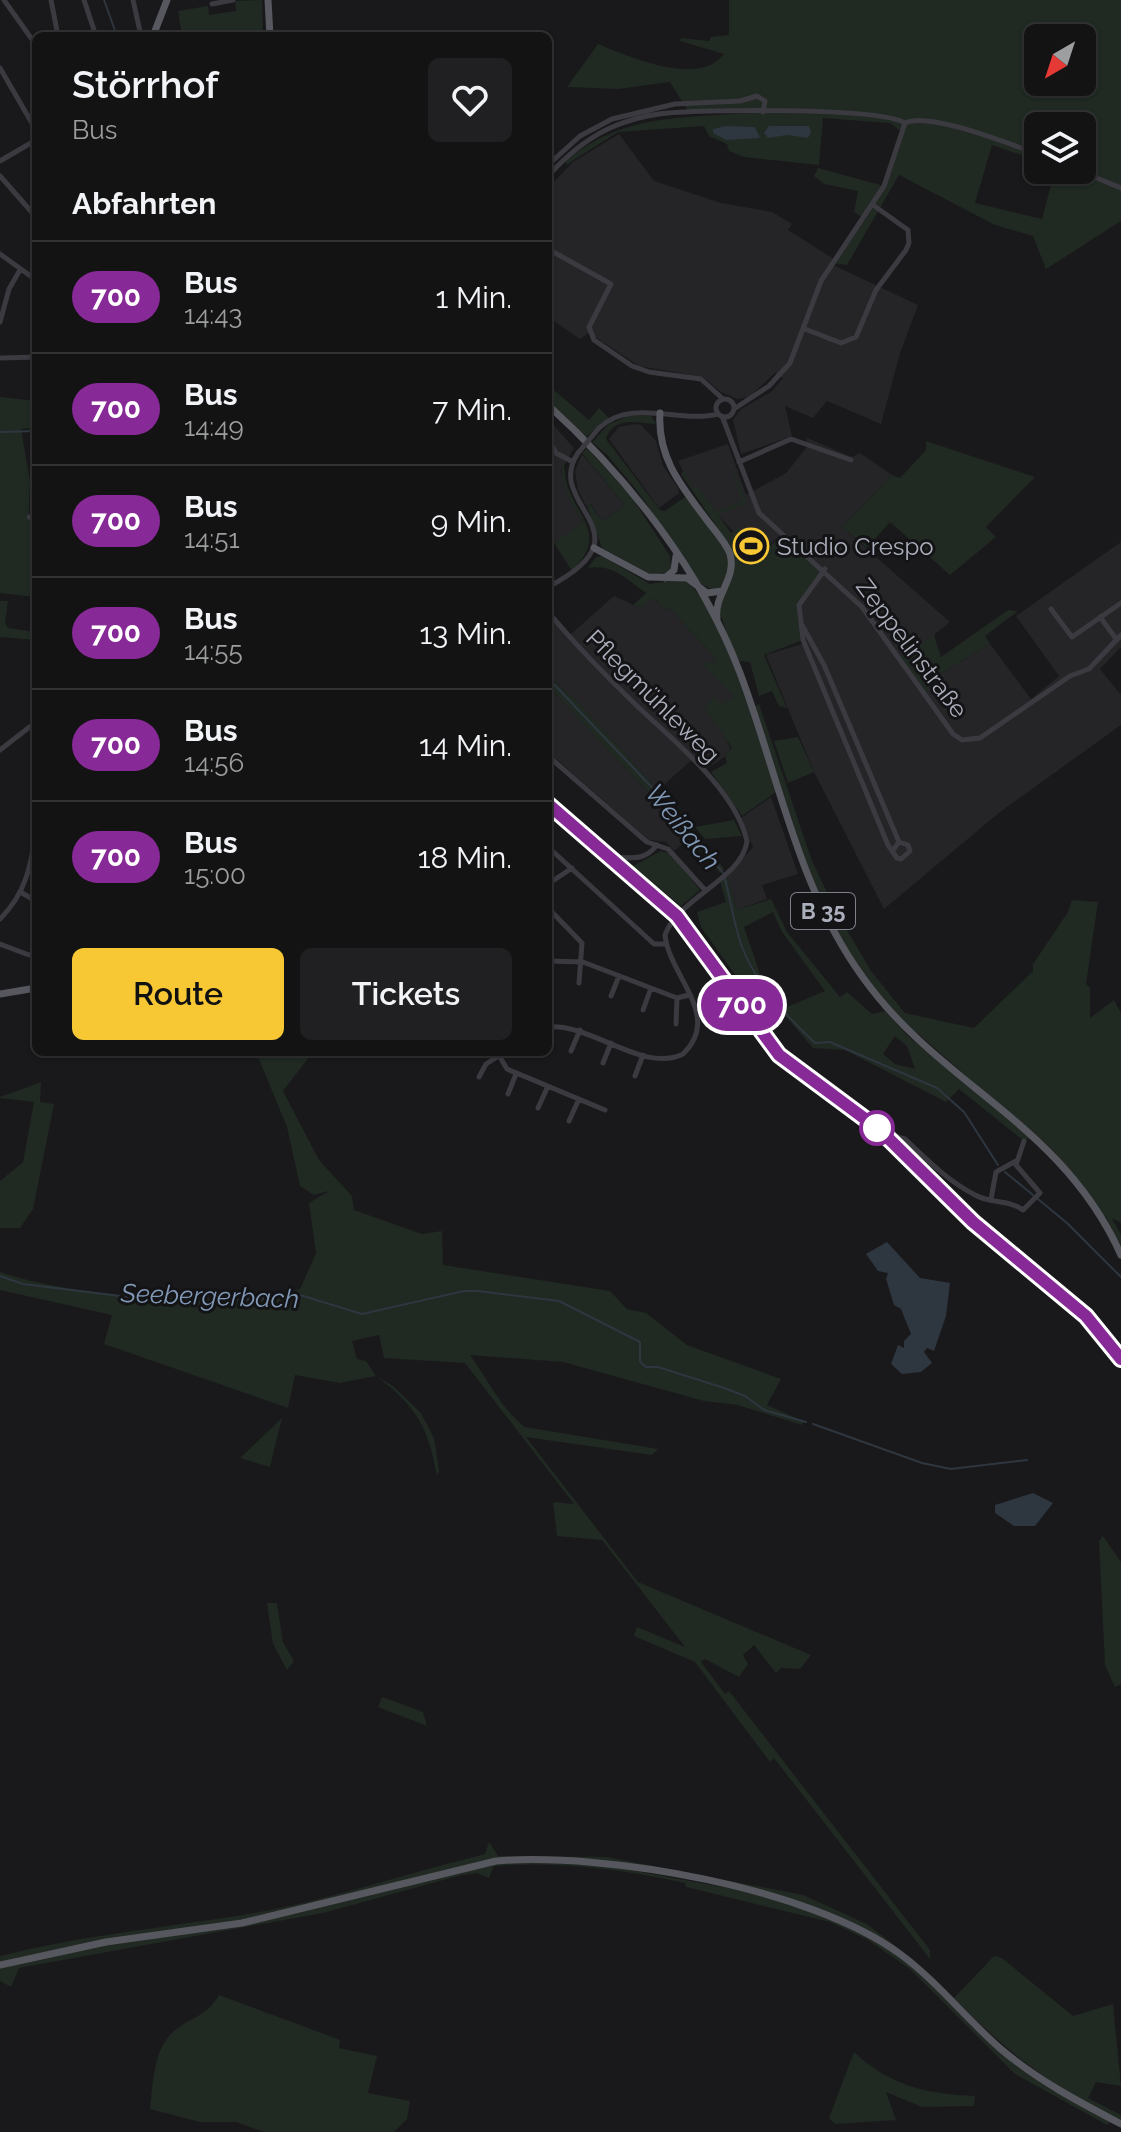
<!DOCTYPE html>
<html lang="de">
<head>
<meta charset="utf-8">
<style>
	body { margin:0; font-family:Raleway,sans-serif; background:#202022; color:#f1f3f6; height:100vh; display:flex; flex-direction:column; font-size:30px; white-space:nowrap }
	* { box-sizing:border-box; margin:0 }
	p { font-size:26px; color:#9d9ea0 }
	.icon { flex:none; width:44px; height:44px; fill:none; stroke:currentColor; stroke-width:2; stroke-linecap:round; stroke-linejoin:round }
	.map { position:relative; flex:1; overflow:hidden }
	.sheet { position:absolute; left:32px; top:32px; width:520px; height:1024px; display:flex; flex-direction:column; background:#131314; border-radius:12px; box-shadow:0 2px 6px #0004,0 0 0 2px #323234 }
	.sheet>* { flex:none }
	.badge { padding:0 16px; border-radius:26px; font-size:28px; line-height:52px }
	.needle { width:52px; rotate:219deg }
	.fabs { position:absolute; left:1024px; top:24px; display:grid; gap:16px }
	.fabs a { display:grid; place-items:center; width:72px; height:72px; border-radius:12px; background:#131314; box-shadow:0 2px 6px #0004,0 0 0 2px #323234; font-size:40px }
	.map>.badge { position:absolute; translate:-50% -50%; box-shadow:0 0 0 4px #fff }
	h2 { padding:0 40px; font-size:30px; line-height:72px }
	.round { display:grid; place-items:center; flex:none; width:84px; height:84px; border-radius:12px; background:#202022 }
	.headline { display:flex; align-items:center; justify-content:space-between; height:136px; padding:0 40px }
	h1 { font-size:38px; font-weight:600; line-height:60px }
	.action { display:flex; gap:16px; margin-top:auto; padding:16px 40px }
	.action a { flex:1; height:92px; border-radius:12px; background:#f7c834; color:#111; font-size:32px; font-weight:600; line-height:92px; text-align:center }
	.action a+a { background:#202022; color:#f1f3f6 }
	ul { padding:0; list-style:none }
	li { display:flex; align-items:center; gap:24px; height:112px; padding:0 40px; border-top:2px solid #323234 }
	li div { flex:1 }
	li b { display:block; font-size:30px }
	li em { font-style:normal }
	li .badge { min-width:88px; font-weight:700; text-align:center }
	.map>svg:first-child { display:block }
</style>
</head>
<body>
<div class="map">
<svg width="1121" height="2132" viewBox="0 0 1121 2132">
	<rect width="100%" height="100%" fill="#19191b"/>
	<path fill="#252528" d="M619,134L654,181L721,203L772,212L792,224L788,230L834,259L831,264L918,305L900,353L881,424L827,401L813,418L785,406L792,436L741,454L733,420L741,409L771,392L783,378L775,373L749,397L737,399L721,392L703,377L639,366L595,337L592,331L580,339L548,317V183L551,185L573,162Z
		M548,419L574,448L561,471L567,493L583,523L554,543L548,534Z
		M635,424L641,425L656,441L663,466L678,488L679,493L659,508L609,439L619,427Z
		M807,438L852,457L860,453L892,475L842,527L950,622L934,635L937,676L990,644L1031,699L1059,676L1016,616L1121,542V647L1100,669L1121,695V725L1000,812L884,909L814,772L766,655L805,643L781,535L756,555L691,487L678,461L728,444L746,495L786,473L807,447Z
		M582,454L625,505L602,521L591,504L586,506L578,490L575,471Z
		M614,596L638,607L654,598L665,610L669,608L712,654L715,661L703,664L734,697L711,717L719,724L732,752L706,769L695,757L658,790L579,703L548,676V608L571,634Z
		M548,686L691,837L674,851L666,842L649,840L548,752Z
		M771,797L798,874L762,885L767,899L737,910L727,876L753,847L741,818Z"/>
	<path fill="#202922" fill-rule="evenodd" d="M262,0L263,36H182L178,11L208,6L209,15L236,11L235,1Z
		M729,0H1121V221L1046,269L1033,236L995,225L899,175L847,265L831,263L864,218L854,212L858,191L824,184L814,176L818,168L884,186L902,132L890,123L823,118L819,165L744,157L729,151L727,144L709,136L704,126L618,132L566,165V161C622,114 680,118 750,113L688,111L670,82L618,89L567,87L598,44C628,56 699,88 724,54L680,41L681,38L709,41L711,37L729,35ZM1038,38H1082V82H1038ZM1038,126H1082V170H1055L1042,219L975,203L992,145L1038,161Z
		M548,385L589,420L599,408L609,418L586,437L548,402Z
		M0,397L36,401V428L21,429L30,481L29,516L36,520V597L0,593Z
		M631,415L651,416L656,424C638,423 614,415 606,439L660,510L665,511L685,497C704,516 752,568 715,591L699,583L639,493L607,455L592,442L609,424Z
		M926,441L1035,477L986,527L996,537L950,575L890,522L867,548L842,527L892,475L900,478L926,450Z
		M587,448L631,496L670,556L671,567L663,576L651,575L602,548L587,506L590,504L602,521L625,505L582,453Z
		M563,463C565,469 565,475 566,481C577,520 609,533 572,571L554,543L583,522C573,505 558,483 563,463Z
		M685,470L692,488H699L716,511L742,501L733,476L736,475L747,503L718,515L731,533L739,528L746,534L740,538V549L756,561L781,535L825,569L799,605L803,640L764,655L787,708L779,706L772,691L759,696L750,662L739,661L734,654L718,608L731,580L723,536L681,474Z
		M602,556L650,584L682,579C719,597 763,750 776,792L742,816L711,772L727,763L725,756L732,748L705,708L714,697L721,704L734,697L702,664L715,661L712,654L669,608L665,610L654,598L641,608L633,605L646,593C626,579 613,564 588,568L596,557Z
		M0,601H8L5,623L8,628L36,632V640L0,637Z
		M1008,610L1018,611L985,636L990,644L937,676L925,693L899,657L934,635L941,657Z
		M548,676L579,703L691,826L724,869L720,873L691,837L548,686Z
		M759,704L812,861L836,911L871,971L905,1013L974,1028L1033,971V964L1068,912L1072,900L1098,902L1086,984L1090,988V1018L1114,1000L1121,1013V1223L1112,1218L1121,1235V1247L1106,1217H1101L1092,1202L1032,1137L1024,1141L959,1089L946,1102L845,1050L813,1048L771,999L758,1007L701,927L697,912L726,902L720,881L727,876L737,910L771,899L787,932L840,997L847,992L872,1014L885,1011L908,1036L963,1082L967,1077C938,1049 904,1026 878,993C812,910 787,805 755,706ZM773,912L782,932L825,991L787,1007L760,974L744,927ZM895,1036L907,1046L915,1069L895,1064L883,1054Z
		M798,737L814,772L788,783L774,741Z
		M734,820L742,836L705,839L695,827Z
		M661,851L671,854L700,890L681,906L633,866Z
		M256,1052H313L283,1091L319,1160L352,1196L354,1210L422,1234L442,1231L443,1265L610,1291L627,1309L646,1313L687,1345L781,1379L767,1405L803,1421L802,1425L738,1405L704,1401L563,1362L470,1355C491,1384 499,1406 525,1427L658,1449L652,1455L526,1437L638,1582L811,1655L800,1669L781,1668L776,1673L754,1645L743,1655L748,1664L739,1677L705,1659L701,1662L725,1694L729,1691L930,1950V1959L774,1758L770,1762L695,1662L634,1636L637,1627L685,1647L602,1540L557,1536L553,1502L574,1504L465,1363L384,1358L379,1335L352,1341L357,1359L366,1361L376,1376L393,1386L421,1413L434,1438L439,1471L437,1476C428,1426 416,1406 376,1376L340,1383L295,1375L288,1408L104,1344L112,1315L0,1290V1272C77,1298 221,1307 300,1289L316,1253L309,1203L329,1191L314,1195L300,1186L287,1127Z
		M41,1082L40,1102L54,1104L33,1209L20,1228H0V1181L23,1162L34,1102L0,1098V1097Z
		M885,1140L964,1218L1082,1317L1102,1336L1106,1348L1064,1303L972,1230Z
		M282,1418L270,1467L240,1458Z
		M1103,1536L1121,1562V1684L1115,1687L1105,1665L1099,1541Z
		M267,1603H277L283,1642L294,1661L287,1670L273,1644Z
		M382,1697L423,1712L427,1726L378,1707Z
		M489,1842L498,1856L607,1857L803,1895L867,1924L919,1964L862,1928L778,1897L592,1863L536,1858L495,1863C518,1864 543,1860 567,1862C656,1868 809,1896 882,1945C931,1978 967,2026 1013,2063C1042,2085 1085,2099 1110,2123L1107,2125L1015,2074L910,1969L868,1940L830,1922L686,1887L685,1883C622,1869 557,1861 494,1866L489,1878L477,1873L458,1876L323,1913L19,1968L11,1987L0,1981V1956C86,1934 173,1927 260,1912C333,1899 403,1874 474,1857L485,1854Z
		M994,1956L1002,1958L1073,2016L1113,2004L1121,2086L1096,2082L1088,2098L1121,2115V2120C1055,2090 1004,2050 954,1998Z
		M219,1995L340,2040L339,2048L377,2056L368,2093L410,2101L407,2119L394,2132H264L236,2122H200L150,2109C153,2086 153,2053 170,2035C187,2017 205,2019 219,1995Z
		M854,2052C890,2086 927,2094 975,2096L974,2106L922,2107L886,2092L896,2120L835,2124L829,2118Z"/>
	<path fill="#2e3640" d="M726,126L755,127L760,138L726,140L713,133V129Z
		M769,126H809L811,132L808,138L787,135L768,138L764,133Z
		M887,1242L920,1278L950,1283L946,1316L934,1351L927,1348L924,1352L932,1363L921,1372L902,1374L891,1364L898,1345L904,1348V1341L911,1334L901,1309L894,1305L886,1279L888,1273L878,1271L866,1254Z
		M1033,1493L1053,1503L1035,1526H1014L995,1513V1505Z"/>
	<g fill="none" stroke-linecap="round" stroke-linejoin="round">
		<path stroke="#2e3640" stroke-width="2" d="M104,0L117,36
			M0,432L36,431
			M548,678L680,817L723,873
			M725,879C731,902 734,925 742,947C756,984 787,1017 815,1043L830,1042L937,1088L964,1112L998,1165
			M1005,1172L1067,1223L1121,1277
			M0,1276L23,1284L152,1300L219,1302L300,1295L362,1314L464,1291H478L559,1301L640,1342V1362L646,1367H658L724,1388L745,1396L764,1410L806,1422
			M813,1424L922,1463L951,1469L1027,1460"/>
		<path stroke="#3a3a40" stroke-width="5" d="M4,0L36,45
			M51,0L58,36
			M84,0L96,36
			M133,0L141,36
			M212,4L233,0
			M0,68L36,130
			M905,123C928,111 1012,145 1038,154
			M0,161L36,140
			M548,165L580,136L612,119L675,104L740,101L757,96L765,101L763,112
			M1077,170L1121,188
			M0,176L36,217
			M548,176C568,154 589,136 617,125C630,120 645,116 659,114C696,109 879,107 905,123
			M548,249L611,284L589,327L594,340L632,366L649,372L701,379L723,399
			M0,254L36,280
			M0,322L9,289L20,270
			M805,329L841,343L856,337L876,290L906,250L909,243L908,230L873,205
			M0,358L36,357
			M716 408a9 9 0 1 1 18 0a9 9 0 1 1-18 0Z
			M734,409L769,386L790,363L821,281L884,186L905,123
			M722,416L759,513L862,607L953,734L962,740L980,738L1070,676L1089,669L1121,635
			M599,428C632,397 679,424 718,414
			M548,439L556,453L573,462
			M739,462L791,439L851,460
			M29,517L36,519
			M825,569L799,605L803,640L888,845L897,858L901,859L910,851L908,845L899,842L893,850
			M548,587C654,532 542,506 578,453
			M1051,609L1072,637L1121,603
			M548,612C575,644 604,674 634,703C671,739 735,788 747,841C743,878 677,899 665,935C669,976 723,1016 683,1054C643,1074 592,1023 548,1027
			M1100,617L1117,640
			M802,625L824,665L899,842
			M0,750L36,722
			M548,756L647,842L668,849L705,890
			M548,804L677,916L779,1055L869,1120L973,1222L1086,1316L1121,1359
			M548,847L654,944H666
			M610,857C628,857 643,863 657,845
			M548,884L572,868
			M22,893L36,901
			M548,908L582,943L579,983
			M0,919C26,893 31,866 36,830
			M0,944L29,955L36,953
			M548,961L583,962L677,998L689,995
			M611,996L619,976
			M643,1010L651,988
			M676,1024L677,998
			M571,1051L580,1030
			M497,1052L507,1069L605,1110
			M603,1063L611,1043
			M635,1076L643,1055
			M479,1077L486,1064L497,1057
			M508,1094L516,1074
			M538,1108L548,1086
			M569,1121L579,1099
			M891,1141L897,1137L905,1139C927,1160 948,1181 975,1195C991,1204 1008,1199 1023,1210L1040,1193L1016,1165L1024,1141
			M991,1199L996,1172L1016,1161"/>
		<path stroke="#56575f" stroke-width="7" d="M268,0L270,36
			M153,36L167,0
			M548,405C629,479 701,570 740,673C779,776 797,888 864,979C942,1087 1062,1123 1121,1255
			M660,413C657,459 683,488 709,523C716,532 726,543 730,554C737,579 714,594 717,618
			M594,548L648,577L687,578L707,593L722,591
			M665,578L674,570L676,556
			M0,994L36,988
			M0,1965L106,1942L242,1923L496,1861C606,1852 811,1888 900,1954C938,1982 967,2020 1002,2050C1039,2081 1079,2102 1121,2124"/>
		<path stroke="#3a3a40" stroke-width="5" d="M578,453L599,428"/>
	</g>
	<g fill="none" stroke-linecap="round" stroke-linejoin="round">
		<g stroke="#fff" stroke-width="18">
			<path id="line" d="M548,804L677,916L779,1055L880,1130L973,1222L1086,1316L1121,1359"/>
		</g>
		<use href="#line" stroke="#872996" stroke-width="12"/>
	</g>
	<defs>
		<g id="stadium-ring" transform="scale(1.8)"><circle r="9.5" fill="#141416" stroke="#f7c834" stroke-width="1.5"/><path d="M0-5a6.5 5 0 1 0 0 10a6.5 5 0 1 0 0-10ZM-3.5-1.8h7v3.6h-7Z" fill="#f7c834"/></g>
	</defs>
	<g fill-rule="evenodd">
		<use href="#stadium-ring" x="751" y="546"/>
	</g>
	<circle fill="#fff" stroke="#872996" stroke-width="4" cx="877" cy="1128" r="16"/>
	<g text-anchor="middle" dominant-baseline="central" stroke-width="6" stroke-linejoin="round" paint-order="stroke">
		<rect fill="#141416" stroke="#7e808a" stroke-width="2" x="791" y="893" width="64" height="36" rx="6"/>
		<g font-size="22" font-weight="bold" fill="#abaebb">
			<text x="823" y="911">B 35</text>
		</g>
		<g font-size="24" fill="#abaebb" stroke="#141416" text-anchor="start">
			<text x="777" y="546">Studio Crespo</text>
		</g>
		<g font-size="24" fill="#abaebb" stroke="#141416">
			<text transform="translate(912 648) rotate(53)">Zeppelinstraße</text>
			<text transform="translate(653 696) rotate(45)">Pflegmühleweg</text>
		</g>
		<g font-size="26" font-style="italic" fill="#8199b7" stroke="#141416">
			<text transform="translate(683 827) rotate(51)">Weißach</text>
			<text transform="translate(210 1296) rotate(2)">Seebergerbach</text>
		</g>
	</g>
</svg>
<div class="fabs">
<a><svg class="needle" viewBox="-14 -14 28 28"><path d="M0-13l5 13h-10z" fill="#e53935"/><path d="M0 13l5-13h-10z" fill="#9d9ea0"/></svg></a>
<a><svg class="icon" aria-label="layers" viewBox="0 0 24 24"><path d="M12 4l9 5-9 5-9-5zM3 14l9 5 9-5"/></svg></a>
</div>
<b class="badge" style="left:742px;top:1005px;background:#872996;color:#fff">700</b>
<section class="sheet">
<div class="headline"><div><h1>Störrhof</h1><p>Bus</p></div><a class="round"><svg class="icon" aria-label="heart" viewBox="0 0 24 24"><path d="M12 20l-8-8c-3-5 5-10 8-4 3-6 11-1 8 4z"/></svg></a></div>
<h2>Abfahrten</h2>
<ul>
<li><span class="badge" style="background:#872996;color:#fff">700</span><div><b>Bus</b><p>14:43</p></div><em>1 Min.</em></li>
<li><span class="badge" style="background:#872996;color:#fff">700</span><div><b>Bus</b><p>14:49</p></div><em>7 Min.</em></li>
<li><span class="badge" style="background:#872996;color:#fff">700</span><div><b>Bus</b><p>14:51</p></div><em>9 Min.</em></li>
<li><span class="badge" style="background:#872996;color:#fff">700</span><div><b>Bus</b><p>14:55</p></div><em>13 Min.</em></li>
<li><span class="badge" style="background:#872996;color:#fff">700</span><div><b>Bus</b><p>14:56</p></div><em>14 Min.</em></li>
<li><span class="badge" style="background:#872996;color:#fff">700</span><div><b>Bus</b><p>15:00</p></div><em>18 Min.</em></li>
</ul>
<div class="action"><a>Route</a><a>Tickets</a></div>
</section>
</div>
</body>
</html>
